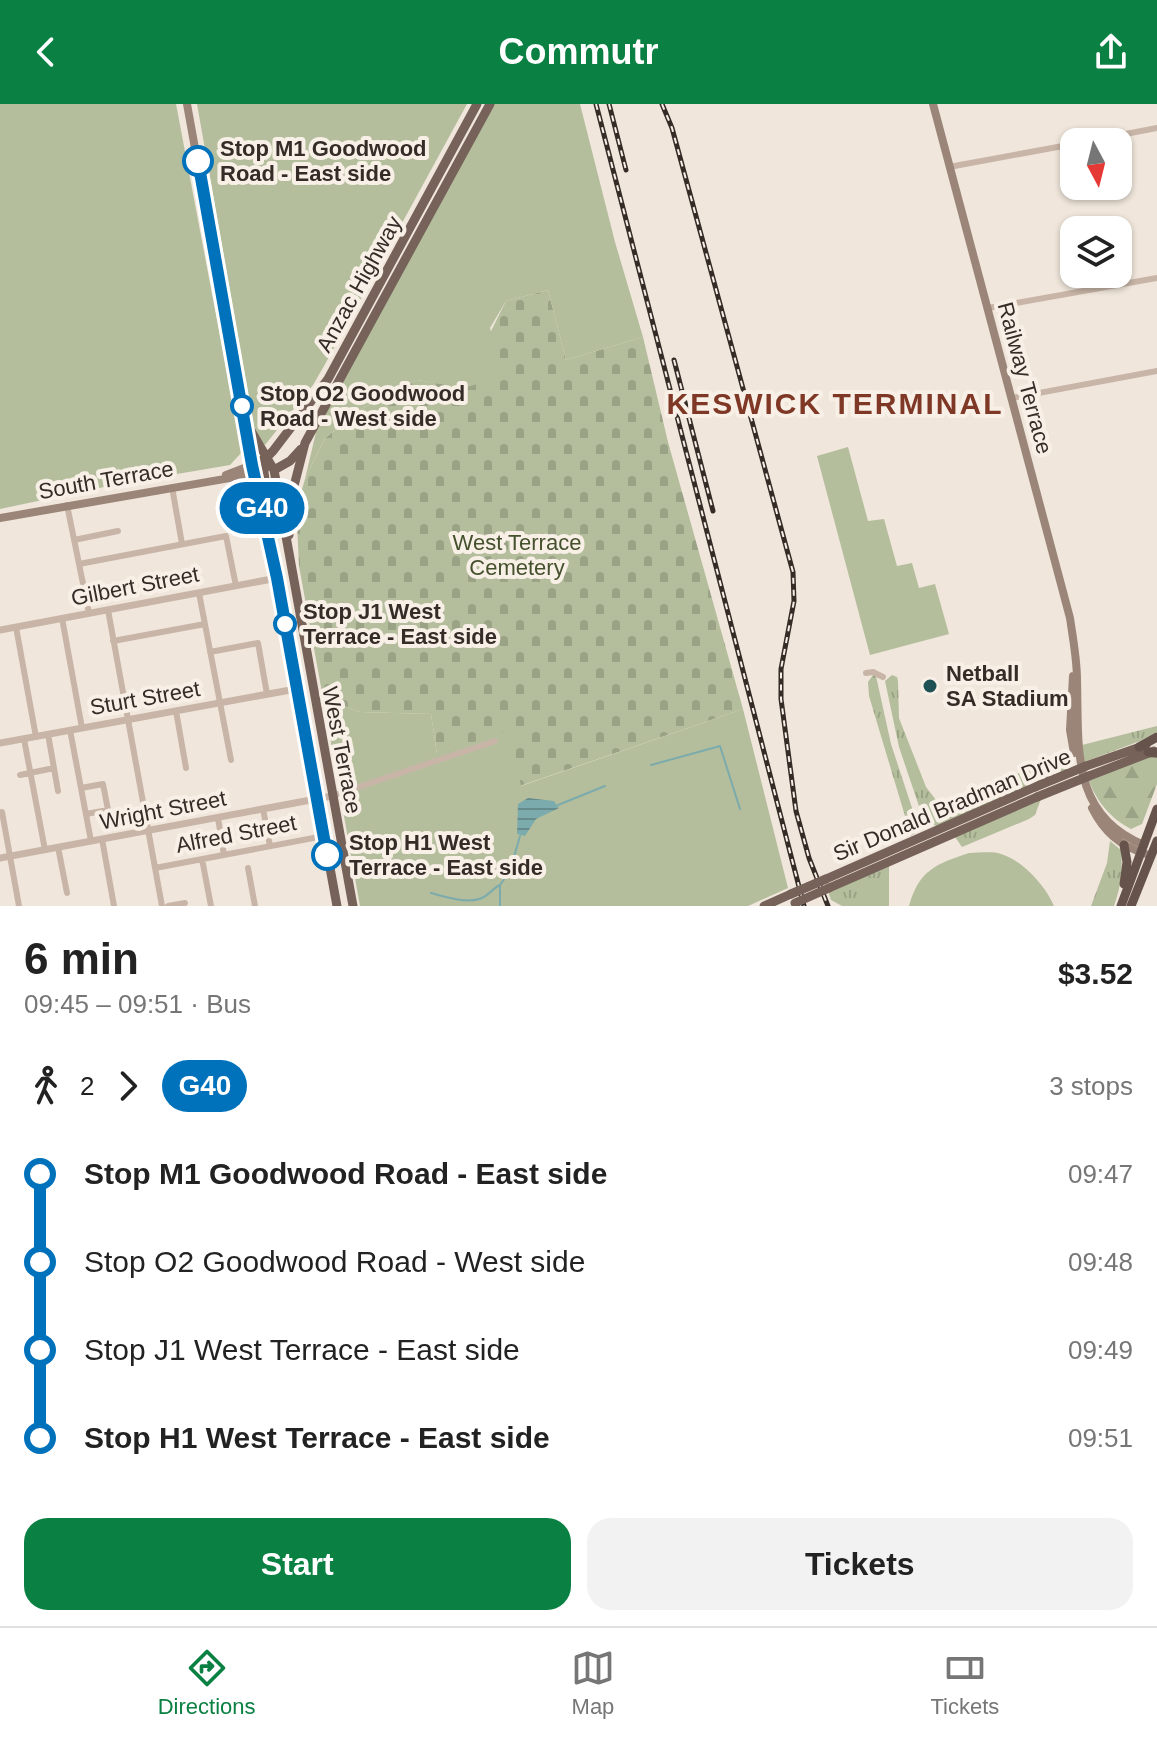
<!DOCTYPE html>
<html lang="en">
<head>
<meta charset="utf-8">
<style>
	body { margin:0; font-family:Helvetica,sans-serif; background:#f2f2f2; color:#222; height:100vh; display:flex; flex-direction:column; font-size:30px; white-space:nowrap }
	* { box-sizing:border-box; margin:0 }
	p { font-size:26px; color:#767676 }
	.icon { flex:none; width:44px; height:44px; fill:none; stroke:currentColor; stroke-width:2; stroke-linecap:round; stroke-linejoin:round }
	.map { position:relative; height:802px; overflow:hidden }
	.sheet { display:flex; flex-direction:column; background:#fff; flex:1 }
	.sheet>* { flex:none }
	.badge { padding:0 16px; border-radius:26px; font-size:28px; line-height:52px }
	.needle { width:52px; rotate:173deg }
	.controls { position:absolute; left:1060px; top:24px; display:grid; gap:16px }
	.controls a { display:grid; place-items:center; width:72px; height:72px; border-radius:16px; background:#fff; box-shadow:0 2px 6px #0004; font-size:40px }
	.map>.badge { position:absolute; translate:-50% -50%; box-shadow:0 0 0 4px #fff }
	.legs { display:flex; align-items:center; gap:12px; height:88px; padding:0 24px; font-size:26px }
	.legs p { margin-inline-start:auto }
	.headline { display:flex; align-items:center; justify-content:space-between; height:136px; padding:0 24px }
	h1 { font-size:44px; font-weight:600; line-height:60px }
	.action { display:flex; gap:16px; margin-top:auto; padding:16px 24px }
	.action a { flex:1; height:92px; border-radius:24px; background:#0b8043; color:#fff; font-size:32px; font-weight:600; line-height:92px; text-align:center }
	.action a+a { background:#f2f2f2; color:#222 }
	ul { padding:0 24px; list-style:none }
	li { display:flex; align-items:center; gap:28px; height:88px; font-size:30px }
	li i { display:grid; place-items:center; width:12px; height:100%; margin:0 10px; background:currentColor }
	li i::after { content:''; width:20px; height:20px; margin:-10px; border:6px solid; border-radius:50%; background:#fff }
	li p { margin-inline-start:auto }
	li:first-child i { background:linear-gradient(#0000 50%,currentColor 0) }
	li:last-child i { background:linear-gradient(currentColor 50%,#0000 0) }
	header { display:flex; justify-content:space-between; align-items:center; height:104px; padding:0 24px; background:#0b8043; color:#fff; font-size:36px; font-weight:600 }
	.dock { display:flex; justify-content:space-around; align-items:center; height:112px; border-top:2px solid #e0e0e0; background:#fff; font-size:22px; color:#767676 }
	.dock a { display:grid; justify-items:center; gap:4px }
	.dock .current { color:#0b8043 }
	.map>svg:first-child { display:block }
</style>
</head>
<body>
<header><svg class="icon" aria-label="back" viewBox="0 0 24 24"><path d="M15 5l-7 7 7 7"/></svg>Commutr<svg class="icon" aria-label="share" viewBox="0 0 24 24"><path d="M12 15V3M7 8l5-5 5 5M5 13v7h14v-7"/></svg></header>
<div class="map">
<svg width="1157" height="802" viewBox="0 0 1157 802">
	<defs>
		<pattern id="grass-tufts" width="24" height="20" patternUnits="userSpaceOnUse" patternTransform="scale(2)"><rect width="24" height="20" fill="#b4be9c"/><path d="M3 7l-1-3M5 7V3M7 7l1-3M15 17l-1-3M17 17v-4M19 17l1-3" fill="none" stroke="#9ba386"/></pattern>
		<pattern id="forest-firs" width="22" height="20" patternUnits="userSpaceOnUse" patternTransform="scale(2)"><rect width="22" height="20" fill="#b4be9c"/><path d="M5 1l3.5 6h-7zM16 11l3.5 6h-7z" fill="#9ba386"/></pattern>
		<pattern id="cemetery-stones" width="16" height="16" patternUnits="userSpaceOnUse" patternTransform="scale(2)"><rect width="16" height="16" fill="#b4be9c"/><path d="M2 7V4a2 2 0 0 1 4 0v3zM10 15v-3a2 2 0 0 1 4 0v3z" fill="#9ba386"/></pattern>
		<pattern id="water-rules" width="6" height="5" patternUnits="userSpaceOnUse" patternTransform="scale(2)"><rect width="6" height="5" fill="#7babac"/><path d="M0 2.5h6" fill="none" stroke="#668b8c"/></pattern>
	</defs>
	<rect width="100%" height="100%" fill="#f0e6db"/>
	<path fill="url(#grass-tufts)" d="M873,571L876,572L891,640L916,716L918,727L911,732L869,592L868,578Z
		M892,571L897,573L898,577L899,614L926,683L939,700L950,698L1026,666L1032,667L1035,679L937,722L924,717L899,643L885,577Z
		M1157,622V628L1140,637L1084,658L1082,641Z
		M1057,650L1064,653L1068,665L1061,668L1059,664L1049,666L1050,673L1045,675V658Z
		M1041,695L1035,711L1029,715L962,743L955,733Z
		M1110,737L1121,746C1123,767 1121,782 1114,802H1091L1107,759Z
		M889,761V802H842L831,796L828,787Z"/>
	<path fill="url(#forest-firs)" d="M1149,651H1157V680L1142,720L1131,725C1111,715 1095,696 1088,674Z"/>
	<path fill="url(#cemetery-stones)" d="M548,186L566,256L643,233L668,338L743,605L520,682L437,650L431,610L360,608L323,594L299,462L297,419L300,392L305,375L325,334L363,304L417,276L463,283L506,197Z"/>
	<path fill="#b4be9c" d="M0,0H176L242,348L230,361L118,380L0,405Z
		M197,0H467L324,262L313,281L265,341L258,334L254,323Z
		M493,0H580L615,138L643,233L566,256L548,186L506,197L490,224L503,273L463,284L417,276L363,304L325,334L305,375L317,324Z
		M848,343L868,417L884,415L897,462L912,459L919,484L935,480L949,530L870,551L817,352Z
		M323,594L360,608L431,610L437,650L510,626L521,682L743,605L788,784L748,802H360Z
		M969,749C979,749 992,747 1001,750C1022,756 1046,782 1054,802H909C919,766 936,760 969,749Z"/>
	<path fill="url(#water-rules)" d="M528,694L554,697L559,704L536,715L525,732L517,730L518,700Z"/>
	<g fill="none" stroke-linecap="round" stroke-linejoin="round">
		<path stroke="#7babac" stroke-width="2" d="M651,661L720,642L740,705
			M558,701L605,682
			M431,789C446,793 469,801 484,793C490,789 494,784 500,781
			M500,802V781L510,767L520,732"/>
		<path stroke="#c8b5a7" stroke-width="6" d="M1084,38L1157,24
			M949,63L1074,40
			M988,204L1157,174
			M1012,294L1157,267
			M172,383L182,440
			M67,401L89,509
			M74,436L118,427
			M79,460L226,432L236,482
			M199,489L231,656
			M108,506L162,802
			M62,514L82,624
			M16,523L36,633
			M113,537L205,520
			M210,548L258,539L267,590
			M866,569L873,568L883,573
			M176,607L186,664
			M70,626L91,737
			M48,630L58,687
			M24,635L45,746
			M20,671L54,664
			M81,684L103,680L108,706L86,710
			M332,692L495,637
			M263,705L270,742
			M2,708L19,802
			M218,714L224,751
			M102,735L114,802
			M58,743L67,789
			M202,755L211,802
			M155,764L324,732
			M248,764L255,802
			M168,802L185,799"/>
		<path stroke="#c8b5a7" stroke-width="7" d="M0,526L277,474
			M0,639L296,585
			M0,754L332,692"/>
		<path stroke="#9b8579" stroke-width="8" d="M187,0L253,365
			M933,0L1070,514C1073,535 1077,555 1077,576C1079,643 1070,711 1144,741
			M226,371L252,361
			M0,414L259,369
			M1073,572L1070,626L1074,649
			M1092,704C1104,728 1120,742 1146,750"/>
		<path stroke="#766259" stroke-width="9" d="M244,315L274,366L353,802
			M266,354L264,368L271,422
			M252,361L266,354L273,347L328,275L477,0
			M274,366L290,357L301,345
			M254,370L277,474L337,802
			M289,431L293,386L305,339L490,0
			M1086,662L1146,641
			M1089,672L1154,647
			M826,775L1035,683
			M829,784L1037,693
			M764,802L791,790"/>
		<path stroke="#66544c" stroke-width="9" d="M1139,643L1157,633
			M1148,648L1157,649
			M1124,741L1127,758L1124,780
			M1121,802L1157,705
			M1131,802L1157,737"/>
		<g stroke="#352b27" stroke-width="5">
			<path id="rail" d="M596,0L804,802
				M609,0L626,66
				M662,0L672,24L793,468L794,497L781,565V595L796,707L809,754L828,802
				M674,256L713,407"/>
		</g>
		<use href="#rail" stroke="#f8f0e7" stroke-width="2" stroke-dasharray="6" stroke-linecap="butt"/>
		<path stroke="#766259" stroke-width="9" d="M1035,683L1086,662
			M1037,693L1089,672
			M791,790L826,775
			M795,799L829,784"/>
	</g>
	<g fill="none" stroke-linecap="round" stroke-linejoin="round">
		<g stroke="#fff" stroke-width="18">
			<path id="line-1" d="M198,57L252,361L277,474L327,751"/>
		</g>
		<use href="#line-1" stroke="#0072bc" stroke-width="12"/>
	</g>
	<g fill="#fff" stroke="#0072bc" stroke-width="4">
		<circle cx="198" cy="57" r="14"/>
		<circle cx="242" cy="302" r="10"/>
		<circle cx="285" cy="520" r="10"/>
		<circle cx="327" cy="751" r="14"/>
	</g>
	<circle fill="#1f5254" stroke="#f8f0e7" stroke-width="3" cx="930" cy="582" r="8"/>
	<g text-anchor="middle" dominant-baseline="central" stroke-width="8" stroke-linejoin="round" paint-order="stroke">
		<g font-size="22" font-weight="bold" fill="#352b27" stroke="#f8f0e7" text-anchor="start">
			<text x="220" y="44">Stop M1 Goodwood<tspan x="220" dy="25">Road - East side</tspan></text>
			<text x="260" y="289">Stop O2 Goodwood<tspan x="260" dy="25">Road - West side</tspan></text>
			<text x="303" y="507">Stop J1 West<tspan x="303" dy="25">Terrace - East side</tspan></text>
			<text x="349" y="738">Stop H1 West<tspan x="349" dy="25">Terrace - East side</tspan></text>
		</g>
		<g font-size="22" fill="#352b27" stroke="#f8f0e7">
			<text transform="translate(359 180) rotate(-61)">Anzac Highway</text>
			<text transform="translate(1025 274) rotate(75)">Railway Terrace</text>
			<text transform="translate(106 376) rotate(-10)">South Terrace</text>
			<text transform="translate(135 482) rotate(-11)">Gilbert Street</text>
			<text transform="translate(145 594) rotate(-10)">Sturt Street</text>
			<text transform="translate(342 646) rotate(79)">West Terrace</text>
			<text transform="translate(952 701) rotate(-23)">Sir Donald Bradman Drive</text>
			<text transform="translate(163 706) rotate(-11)">Wright Street</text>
			<text transform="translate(236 730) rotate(-11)">Alfred Street</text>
		</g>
		<g font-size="22" fill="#45512d" stroke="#f8f0e7">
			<text x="517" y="438">West Terrace<tspan x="517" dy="25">Cemetery</tspan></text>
		</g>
		<g font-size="22" font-weight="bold" fill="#352b27" stroke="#f8f0e7" text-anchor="start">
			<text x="946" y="569">Netball<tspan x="946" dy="25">SA Stadium</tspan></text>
		</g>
		<g font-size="30" font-weight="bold" letter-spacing="2" fill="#7f3825" stroke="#f8f0e7">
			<text x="835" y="299">KESWICK TERMINAL</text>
		</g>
	</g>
</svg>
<div class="controls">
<a><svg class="needle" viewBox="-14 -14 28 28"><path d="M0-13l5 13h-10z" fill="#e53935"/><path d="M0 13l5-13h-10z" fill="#767676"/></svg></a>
<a><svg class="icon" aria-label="layers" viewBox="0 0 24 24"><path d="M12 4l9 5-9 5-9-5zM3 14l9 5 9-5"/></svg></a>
</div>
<b class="badge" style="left:262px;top:404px;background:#0072bc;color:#fff">G40</b>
</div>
<section class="sheet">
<div class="headline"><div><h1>6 min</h1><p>09:45 – 09:51 · Bus</p></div><b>$3.52</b></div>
<div class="legs"><svg class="icon" aria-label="walk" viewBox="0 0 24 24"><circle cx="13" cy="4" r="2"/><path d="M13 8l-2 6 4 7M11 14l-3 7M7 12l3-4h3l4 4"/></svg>2<svg class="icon" aria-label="forward" viewBox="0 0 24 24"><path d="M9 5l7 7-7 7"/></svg><b class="badge" style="background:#0072bc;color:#fff">G40</b><p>3 stops</p></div>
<ul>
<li><i style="color:#0072bc"></i><b>Stop M1 Goodwood Road - East side</b><p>09:47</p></li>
<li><i style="color:#0072bc"></i><span>Stop O2 Goodwood Road - West side</span><p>09:48</p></li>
<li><i style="color:#0072bc"></i><span>Stop J1 West Terrace - East side</span><p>09:49</p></li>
<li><i style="color:#0072bc"></i><b>Stop H1 West Terrace - East side</b><p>09:51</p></li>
</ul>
<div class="action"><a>Start</a><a>Tickets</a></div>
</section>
<nav class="dock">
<a class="current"><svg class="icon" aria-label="directions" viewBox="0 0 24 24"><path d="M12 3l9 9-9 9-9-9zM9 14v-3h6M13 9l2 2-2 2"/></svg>Directions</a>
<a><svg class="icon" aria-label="map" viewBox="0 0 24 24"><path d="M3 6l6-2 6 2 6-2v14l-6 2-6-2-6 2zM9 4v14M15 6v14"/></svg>Map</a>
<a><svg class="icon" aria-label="tickets" viewBox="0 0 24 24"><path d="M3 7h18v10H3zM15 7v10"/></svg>Tickets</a>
</nav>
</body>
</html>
